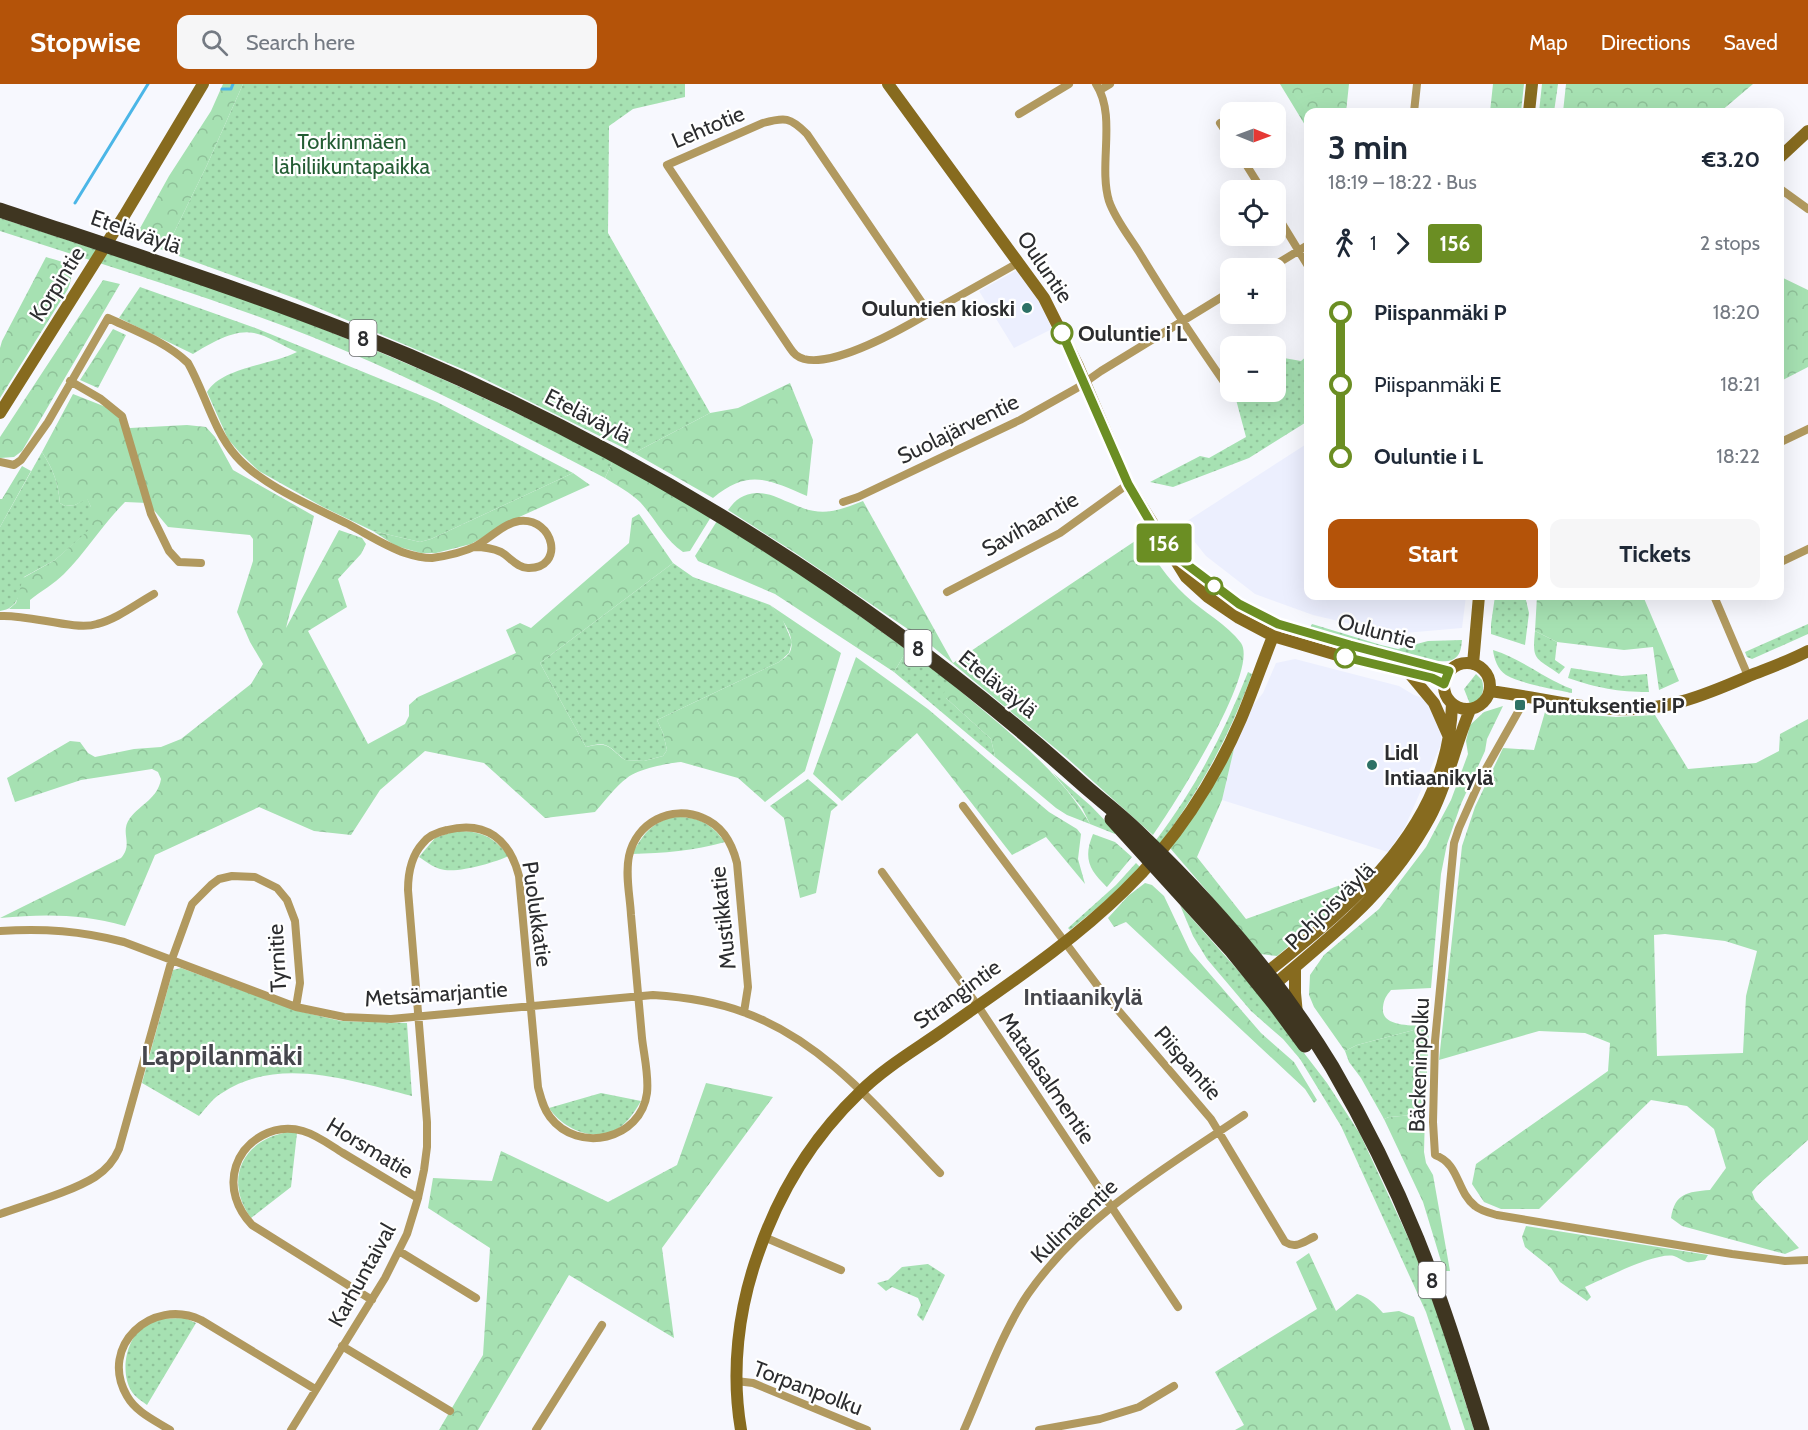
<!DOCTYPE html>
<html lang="en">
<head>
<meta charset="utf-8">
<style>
	body { margin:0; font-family:Cabin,sans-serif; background:#f6f6f7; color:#1f2937; height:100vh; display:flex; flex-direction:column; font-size:22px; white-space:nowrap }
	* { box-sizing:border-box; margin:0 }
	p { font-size:20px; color:#747a83 }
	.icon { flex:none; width:33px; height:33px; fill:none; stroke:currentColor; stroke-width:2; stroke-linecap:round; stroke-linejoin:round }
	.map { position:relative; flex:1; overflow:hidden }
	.drawer { position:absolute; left:1304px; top:24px; width:480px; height:492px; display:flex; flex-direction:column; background:#fff; border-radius:12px; box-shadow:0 6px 24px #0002 }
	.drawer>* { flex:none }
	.badge { padding:0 12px; border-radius:4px; font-size:21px; line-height:39px }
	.needle { width:39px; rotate:91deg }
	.tools { position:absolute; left:1220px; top:18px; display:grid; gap:12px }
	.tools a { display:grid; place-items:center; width:66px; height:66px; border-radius:12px; background:#fff; box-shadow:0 6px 24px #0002; font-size:30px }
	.map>.badge { position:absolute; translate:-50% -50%; box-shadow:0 0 0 3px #fff }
	.legs { display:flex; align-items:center; gap:9px; height:66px; padding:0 24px; font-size:20px }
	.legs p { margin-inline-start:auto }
	.overview { display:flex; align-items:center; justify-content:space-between; height:102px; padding:0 24px }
	h1 { font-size:33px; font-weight:700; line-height:45px }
	.button { display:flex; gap:12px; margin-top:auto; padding:12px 24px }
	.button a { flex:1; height:69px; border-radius:12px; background:#b45309; color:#fff; font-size:24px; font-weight:700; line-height:69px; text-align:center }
	.button a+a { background:#f6f6f7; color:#1f2937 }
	ul { padding:0 24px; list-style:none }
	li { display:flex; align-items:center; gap:21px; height:72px; font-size:22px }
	li i { display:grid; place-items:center; width:9px; height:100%; margin:0 8px; background:currentColor }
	li i::after { content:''; width:15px; height:15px; margin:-8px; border:4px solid; border-radius:50%; background:#fff }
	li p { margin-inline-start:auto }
	li:first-child i { background:linear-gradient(#0000 50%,currentColor 0) }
	li:last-child i { background:linear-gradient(currentColor 50%,#0000 0) }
	header { display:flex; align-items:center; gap:36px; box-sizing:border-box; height:84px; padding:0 30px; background:#b45309; color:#fff }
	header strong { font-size:28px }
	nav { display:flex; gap:33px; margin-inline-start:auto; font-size:21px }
	.search { width:420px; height:54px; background:#f6f6f7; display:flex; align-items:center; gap:15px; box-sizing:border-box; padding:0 21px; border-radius:12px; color:#747a83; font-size:22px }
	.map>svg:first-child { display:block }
</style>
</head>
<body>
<header>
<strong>Stopwise</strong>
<div class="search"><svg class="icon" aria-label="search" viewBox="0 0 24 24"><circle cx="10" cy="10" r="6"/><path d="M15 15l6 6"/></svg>Search here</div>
<nav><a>Map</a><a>Directions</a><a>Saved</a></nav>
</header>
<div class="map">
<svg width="1808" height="1346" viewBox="0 0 1808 1346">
	<defs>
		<pattern id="grass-dots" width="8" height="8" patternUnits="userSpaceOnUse" patternTransform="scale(1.5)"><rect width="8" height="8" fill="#a6e1b2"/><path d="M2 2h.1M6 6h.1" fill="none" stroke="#8fc199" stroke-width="1.8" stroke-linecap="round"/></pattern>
		<pattern id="forest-crowns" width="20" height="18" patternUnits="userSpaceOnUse" patternTransform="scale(1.5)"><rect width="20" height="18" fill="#a6e1b2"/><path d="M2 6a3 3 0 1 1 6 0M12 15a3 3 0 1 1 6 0" fill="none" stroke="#8fc199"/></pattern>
	</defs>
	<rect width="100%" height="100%" fill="#f7f8fe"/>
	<path fill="#eceffe" d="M1017,186L1041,221L1052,245L1014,264L979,207Z
		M1308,359V512H1466L1462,544L1393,550L1313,531L1255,510L1206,472L1181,441Z
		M1295,575L1399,602L1414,611L1426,615L1439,637L1442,658L1405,743L1388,768L1222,716L1234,665L1251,624L1263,609L1276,579Z"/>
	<path fill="url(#grass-dots)" d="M243,0H685V13L633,25L609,42L608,149L710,329L634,369L474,290L297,215L165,167L207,81Z
		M1542,0H1558L1554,28H1539Z
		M0,134C96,166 194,196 289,232C400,274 508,323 613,377L605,394C500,339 395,284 284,242C191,207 95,178 0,147Z
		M140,203L258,245L437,318L573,389L431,455L420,458L373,447L323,423L259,387L240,369L228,355L207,308C222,283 272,281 297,268C285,263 266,251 254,249C233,245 210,260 193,270L119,234Z
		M1308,271V337L1249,374L1173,403L1150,398L1200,372L1209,374L1246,353L1234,308H1275V279L1284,274L1301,277Z
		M42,368C53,385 58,398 60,419L65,422L75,421L87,414L91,423V445L55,476L24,493C19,510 19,524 0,527V443Z
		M673,479L693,493L770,521L782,534L792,558L789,569L779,578L657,636L663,649L667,666L663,672L644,677L625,676C608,663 609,656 586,663L540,579Z
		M1495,512H1525L1529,529L1525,561L1491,550V540Z
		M1312,540L1381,561L1398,565L1428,557L1462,556C1461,564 1461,572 1452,576C1433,584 1334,552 1309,545Z
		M1808,540V550L1752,575L1747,573L1745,568Z
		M1535,547L1557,558L1555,576L1565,583L1559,590C1535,573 1532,577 1535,547Z
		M907,566L951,599L946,614L991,655L995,673L894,588Z
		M1493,566C1522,575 1543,594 1572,605V609C1553,605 1522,600 1506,591C1498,586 1494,575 1493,566Z
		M1571,584L1622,592L1647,590L1649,608C1617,608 1598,604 1568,594Z
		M1248,588L1252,590C1229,653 1200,706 1160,760L1156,756C1195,705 1224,649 1248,588Z
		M1476,590L1482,596C1485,607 1482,617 1470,620L1464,605Z
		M1053,689L1091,722L1115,747V750L1090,740L1082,724Z
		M672,733C697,732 710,738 725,758C694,767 663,769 632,770C643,751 650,740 672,733Z
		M455,747C482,747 492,752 509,772C493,779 457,790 440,785C433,783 425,777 419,773L435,754Z
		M1136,779L1140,783L1119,806L1070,846L1068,844L1116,801Z
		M1180,821L1258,909L1327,999L1360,1050L1413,1164L1437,1228L1474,1346H1465L1426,1228L1341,1042L1300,975L1283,955L1251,927L1207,875L1193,852Z
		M181,884L298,927L341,937L407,939L412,1012C352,997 278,971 222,1009C213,1014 206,1024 199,1032L142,999L173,886Z
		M1429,942L1425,1030L1389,1033L1384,1035L1361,994L1349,978L1345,967L1357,961Z
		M601,1009L641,1017C634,1029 625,1043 611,1048C587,1056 562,1043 549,1024Z
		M289,1048L297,1049L291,1103L251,1134C223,1095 243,1055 289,1048Z
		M928,1180L945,1191L923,1237L917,1231L921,1221L918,1214L892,1203L886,1207L877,1199L888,1196L902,1183Z
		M185,1234L196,1239L147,1321C142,1317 135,1313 132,1308C119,1288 126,1252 148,1239C159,1233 172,1235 185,1234Z"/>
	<path fill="url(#forest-crowns)" fill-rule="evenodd" d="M223,0H243L207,81L165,167L134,155L169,92L211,27Z
		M1280,0H1349L1346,28H1308V46Z
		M1493,0H1524L1521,28H1490Z
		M1566,0H1753L1720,28H1563Z
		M46,173C69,180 77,180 68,205L0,314V264L2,257Z
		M1779,192L1808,206V283L1779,298Z
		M103,196L120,200L22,367L14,373L0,374V353Z
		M113,245L126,251L98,304L80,296Z
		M790,299L813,356L807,412C769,396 749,384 713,414L634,369L710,329L738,324Z
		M73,310L111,325L130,344L187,341L206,343L215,353L233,386L314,432L286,544L339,446L362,454L366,460L361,470L338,495L347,523L308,547L368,660L405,640L409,632V621L418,613L516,569L506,546L520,539L531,544L629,459L632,434L639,430L673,479L540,579L586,663C609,657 608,663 625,676L644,677L663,672L667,666L663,649L657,636L779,578C783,575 788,572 790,568C797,552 780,532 770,521L841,569L805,687L765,718L738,694L681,678C668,679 638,685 627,694C615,703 605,717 595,728L545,734L484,679L425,667L380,706L351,751L314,747L259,723L155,771L125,842C81,830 46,830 0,834L121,774C134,759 119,749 130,734C141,720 158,714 161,695L158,688L152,685L81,696L15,718L7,694L70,657L80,658L88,669L95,673L134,665L161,663L181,655L251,600L263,580L250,558L237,528L253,477V455L250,451L168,443L148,419L125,418C103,440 86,468 64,490C54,500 41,507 30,516V525H9L16,519L23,494L55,476L91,444V423L87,415L75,421L65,422L60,419C58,398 53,385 42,368Z
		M613,377L711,433L690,467L683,468C664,455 655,434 640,418C631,409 616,401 605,394Z
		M22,382L31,387L0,443V415H2Z
		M573,389L590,401L517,434L471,460L436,469H421L396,462L373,447L420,458L431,455Z
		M757,409C771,409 780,415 793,420C820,433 836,428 863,417L953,579L1141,453C1154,474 1167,494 1185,511C1203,528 1227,540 1241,559C1260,587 1172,724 1153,751L1067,674L927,558L794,468L728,426C736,415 743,410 757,409Z
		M717,437L821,504L907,566L894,588L775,510L698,477L695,472Z
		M1537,512H1643L1679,597L1659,606L1653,563L1624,566L1557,558L1535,547Z
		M856,573L928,625L1049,728L1077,745L1081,750L1078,775L1085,800L1046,753L1012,771L917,649L842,717L813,690Z
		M951,599C1000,642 1057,682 1090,740L1067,731L1056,724L995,673L991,655L946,614L943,610Z
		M1503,622L1487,655L1485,667L1461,720L1447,760L1441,790L1431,904L1391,906C1386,912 1384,915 1383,923C1380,944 1414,941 1429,942L1357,961L1345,967L1314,923L1309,911L1310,891L1324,871L1379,825L1426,763L1451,716L1468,670L1466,657L1470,641L1484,628Z
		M1545,628L1616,633L1655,631L1688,685L1756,679L1779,667L1780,650L1808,635V1056L1758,1101L1752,1108L1755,1116L1799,1164L1785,1170L1682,1142L1671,1134C1675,1109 1687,1108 1710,1106L1726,1084L1714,1045L1687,1022L1651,1016L1539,1125H1501L1484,1118L1472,1100L1476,1080L1608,987L1610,959L1585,949L1539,947L1439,976L1462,762L1475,723L1503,664L1534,666ZM1665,850L1725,857L1757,867L1746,912L1743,969L1657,972L1654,851Z
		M1234,665L1222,716L1197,773L1246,835L1360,794L1334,824L1277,872L1261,870L1170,764L1199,725Z
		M808,695L838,721L831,727L816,809L800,814L784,734L770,722Z
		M1093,750L1115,758L1132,773L1107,803C1089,786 1083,774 1093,750Z
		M1145,799L1152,801L1164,812L1190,867L1261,949L1294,978L1317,1016L1314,1019L1305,1005L1126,838L1114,843L1108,834L1128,812Z
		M706,999L773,1013L662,1164L674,1254L569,1191L478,1346H439L483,1271L490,1164L428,1124L433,1094L492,1097L501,1067L608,1118L677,1081Z
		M1425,1030L1424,1068L1426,1079L1433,1091L1450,1187H1444L1423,1118L1384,1035L1389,1033Z
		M1526,1142L1708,1171L1705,1176C1698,1176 1692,1179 1687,1178C1682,1177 1678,1173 1674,1172C1656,1168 1603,1195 1585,1203L1591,1213L1587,1217L1560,1198L1551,1184L1525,1163L1522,1153Z
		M1309,1169L1336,1227L1357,1210C1367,1212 1376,1221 1383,1229L1399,1227L1414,1233L1451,1346H1235L1244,1341L1215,1288L1317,1225L1296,1178Z"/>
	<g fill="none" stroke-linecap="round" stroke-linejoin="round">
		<path stroke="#4bb6e7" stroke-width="3" d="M222,5H231L233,0
			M75,119L148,0"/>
		<path stroke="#b1995f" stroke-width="8" d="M1096,0C1117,32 1098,81 1109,117C1115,135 1129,152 1139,168C1166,213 1194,255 1224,298
			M1100,6L1110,0
			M1414,28L1417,0
			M1019,30L1069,0
			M1220,39L1230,54
			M1242,74L1262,106
			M1779,104L1808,125
			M1275,128L1308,182
			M1270,184L1308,161
			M929,229L807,50C790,33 785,33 763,39L667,81L790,264C794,270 797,273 804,275C835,283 902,245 929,229L1018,179
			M70,297L101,315L122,332L151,430L169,467L179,478L201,479
			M1779,359L1808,345
			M0,378L14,381L21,376L48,338L108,234C136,247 166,258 188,279C205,309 213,346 236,372C261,401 314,423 348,440C367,450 385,462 405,469C414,472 423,474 432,474C446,472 464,468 476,462C490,454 503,440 519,437C555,433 565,485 528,484C517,484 510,473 501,468C492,464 484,463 474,463
			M843,418L858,413L1020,336L1077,304L1101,287L1230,208
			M1779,479L1808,465
			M947,508L1060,449L1128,400
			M1714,512L1748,592
			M0,532C28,530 75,547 97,540C117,535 136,520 154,510
			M1527,612L1483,690L1459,744L1454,759L1435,957L1433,1038L1435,1071C1460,1080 1456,1107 1475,1122C1481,1127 1490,1129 1497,1131L1732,1170L1785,1177L1808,1176
			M963,722L1100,905L1211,1035L1285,1158C1296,1165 1303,1158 1314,1153
			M882,788L978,922L1178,1223
			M0,847C44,844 81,847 124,858L296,923L344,933L391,935L653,911C684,913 714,917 743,928C825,957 882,1029 940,1089
			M0,1130C28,1120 71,1108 95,1093C106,1086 114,1077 119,1065L172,875L192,820L211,801L219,795L232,792L255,793L277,804L287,816L295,837L300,899L296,923
			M764,1153L841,1186
			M399,1167L476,1214
			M372,1216L252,1141C237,1125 229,1104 236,1082C245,1055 275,1039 303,1047C317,1051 330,1061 343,1069C368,1084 393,1099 418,1114
			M342,1262L450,1327
			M736,1297L753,1299L867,1346
			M170,1346C154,1336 136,1328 127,1312C98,1262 152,1213 201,1236L315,1305
			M291,1346L385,1194L407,1150L418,1114L424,1086L427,1063V1038L408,806C408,789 411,772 423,759C429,751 438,748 447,746C486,736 510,756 519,792L538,1003C541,1014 543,1024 550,1033C578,1070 641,1056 647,1009C649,991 644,972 642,954C638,913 635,872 631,831C630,812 625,791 629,772C636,739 671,720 703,734C723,742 732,759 737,779L748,903L744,928
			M536,1346L602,1241
			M964,1346C983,1303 1002,1248 1028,1210C1082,1132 1167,1083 1244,1031
			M1039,1346L1100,1335L1139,1323L1174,1302"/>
		<path stroke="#876b1f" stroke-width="12" d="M888,0L1044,214L1078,282L1128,400L1186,493L1208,513L1239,534L1273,552L1344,573L1432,594L1444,600
			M1529,28L1532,0
			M1779,74L1808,47
			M0,329L124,132L203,0
			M1178,474L1239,520L1278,540L1350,561L1449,587
			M1444 602a23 23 0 1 1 46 0a23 23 0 1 1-46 0Z
			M1473,580L1479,512
			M1409,589L1434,619L1449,653
			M1490,607C1531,612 1572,623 1613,625C1664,628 1703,612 1749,592C1769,584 1789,577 1808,567
			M1295,883V909L1297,930
			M1260,894C1349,822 1449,746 1452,620
			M1269,905C1332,851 1389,809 1430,733C1448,699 1455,661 1470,626
			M741,1346C731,1288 738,1226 758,1170C779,1108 813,1053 860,1008C884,984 915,966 942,947C1004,903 1070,860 1124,807C1174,759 1214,698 1241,635C1254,604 1265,571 1278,540"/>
		<path stroke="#3f3621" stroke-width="15" d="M0,126C137,172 276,216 409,272C653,376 881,520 1079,697C1099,715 1121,731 1140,750C1212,819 1280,897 1332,983C1364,1038 1393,1096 1417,1155C1442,1217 1462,1282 1482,1346
			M1112,735L1232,867L1274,919L1305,961"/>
	</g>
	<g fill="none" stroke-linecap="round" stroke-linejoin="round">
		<g stroke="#fff" stroke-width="14">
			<path id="line-1" d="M1062,249L1128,400L1152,441L1173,470L1239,520L1278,540L1350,561L1449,587L1444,600L1432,594L1345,573"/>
		</g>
		<use href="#line-1" stroke="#6b8e23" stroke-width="9"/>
	</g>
	<g fill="#2d7165" stroke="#fff" stroke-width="2">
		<circle cx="1027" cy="224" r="6"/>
		<rect x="1514" y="615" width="12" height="12" rx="3"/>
		<circle cx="1372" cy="681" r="6"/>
	</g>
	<g fill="#fff" stroke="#6b8e23" stroke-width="3">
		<circle cx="1062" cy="249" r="10"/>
		<circle cx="1214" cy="502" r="8"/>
		<circle cx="1345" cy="573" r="10"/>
	</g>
	<g text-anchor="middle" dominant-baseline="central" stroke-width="4.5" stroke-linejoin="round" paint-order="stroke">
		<g fill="#fff" stroke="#6b6c6d" stroke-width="1.5">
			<rect x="349.5" y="236" width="27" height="36" rx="4.5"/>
			<rect x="904.5" y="546" width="27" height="36" rx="4.5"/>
			<rect x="1418.5" y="1178" width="27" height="36" rx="4.5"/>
		</g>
		<g font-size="21" font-weight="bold" fill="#2c2d2f">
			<text x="363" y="254">8</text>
			<text x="918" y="564">8</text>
			<text x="1432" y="1196">8</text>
		</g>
		<g font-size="22" fill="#2c2d2f" stroke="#fff">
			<text transform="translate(708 43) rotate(-23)">Lehtotie</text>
			<text transform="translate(136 148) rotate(19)">Eteläväylä</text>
			<text transform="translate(1045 183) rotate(56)">Ouluntie</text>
			<text transform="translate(57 200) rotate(-58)">Korpintie</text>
			<text transform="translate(588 332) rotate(27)">Eteläväylä</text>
			<text transform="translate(958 345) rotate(-26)">Suolajärventie</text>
			<text transform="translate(1030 440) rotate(-30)">Savihaantie</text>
			<text transform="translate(1377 547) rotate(15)">Ouluntie</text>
			<text transform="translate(998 600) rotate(39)">Eteläväylä</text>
			<text transform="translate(1330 822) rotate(-44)">Pohjoisväylä</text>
			<text transform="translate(537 830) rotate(82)">Puolukkatie</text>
			<text transform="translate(723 834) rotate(-96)">Mustikkatie</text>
			<text transform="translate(277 874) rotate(-93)">Tyrnitie</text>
			<text transform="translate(436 910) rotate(-4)">Metsämarjantie</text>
			<text transform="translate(957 910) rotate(-36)">Strangintie</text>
			<text transform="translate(1188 979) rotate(49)">Piispantie</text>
			<text transform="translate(1419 981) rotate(-88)">Bäckeninpolku</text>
			<text transform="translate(1047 994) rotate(56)">Matalasalmentie</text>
			<text transform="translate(370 1064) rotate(31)">Horsmatie</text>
			<text transform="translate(1074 1137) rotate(-44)">Kulimäentie</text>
			<text transform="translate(362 1191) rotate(-61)">Karhuntaival</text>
			<text transform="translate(808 1304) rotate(21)">Torpanpolku</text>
		</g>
		<g font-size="22" fill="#245d34" stroke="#fff">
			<text x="352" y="57">Torkinmäen<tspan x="352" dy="25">lähiliikuntapaikka</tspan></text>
		</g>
		<g font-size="22" font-weight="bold" fill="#2c2d2f" stroke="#fff" text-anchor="start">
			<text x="1015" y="224" text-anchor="end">Ouluntien kioski</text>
			<text x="1532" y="621">Puntuksentie i P</text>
			<text x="1384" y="668">Lidl<tspan x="1384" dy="25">Intiaanikylä</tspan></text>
		</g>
		<g font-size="22" font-weight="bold" fill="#2c2d2f" stroke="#fff" text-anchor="start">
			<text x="1078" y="249">Ouluntie i L</text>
		</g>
		<g font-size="24" font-weight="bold" fill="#46474d" stroke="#fff">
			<text x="1083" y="912">Intiaanikylä</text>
		</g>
		<g font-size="28" font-weight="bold" fill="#46474d" stroke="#fff">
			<text x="222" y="971">Lappilanmäki</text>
		</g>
	</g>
</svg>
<div class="tools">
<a><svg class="needle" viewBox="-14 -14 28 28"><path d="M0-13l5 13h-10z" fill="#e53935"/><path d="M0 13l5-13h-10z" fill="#747a83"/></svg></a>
<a><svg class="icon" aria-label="locate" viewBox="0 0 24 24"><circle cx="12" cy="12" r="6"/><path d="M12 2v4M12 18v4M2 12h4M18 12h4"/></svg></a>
<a>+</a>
<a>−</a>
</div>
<b class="badge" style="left:1164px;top:459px;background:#6b8e23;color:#fff">156</b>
<section class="drawer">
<div class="overview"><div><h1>3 min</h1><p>18:19 – 18:22 · Bus</p></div><b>€3.20</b></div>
<div class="legs"><svg class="icon" aria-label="walk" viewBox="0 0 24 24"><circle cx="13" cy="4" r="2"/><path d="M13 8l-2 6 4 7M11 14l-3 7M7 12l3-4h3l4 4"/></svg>1<svg class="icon" aria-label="forward" viewBox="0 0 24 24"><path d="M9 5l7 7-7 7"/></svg><b class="badge" style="background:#6b8e23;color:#fff">156</b><p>2 stops</p></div>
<ul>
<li><i style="color:#6b8e23"></i><b>Piispanmäki P</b><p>18:20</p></li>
<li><i style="color:#6b8e23"></i><span>Piispanmäki E</span><p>18:21</p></li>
<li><i style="color:#6b8e23"></i><b>Ouluntie i L</b><p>18:22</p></li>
</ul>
<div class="button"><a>Start</a><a>Tickets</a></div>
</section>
</div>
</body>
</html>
